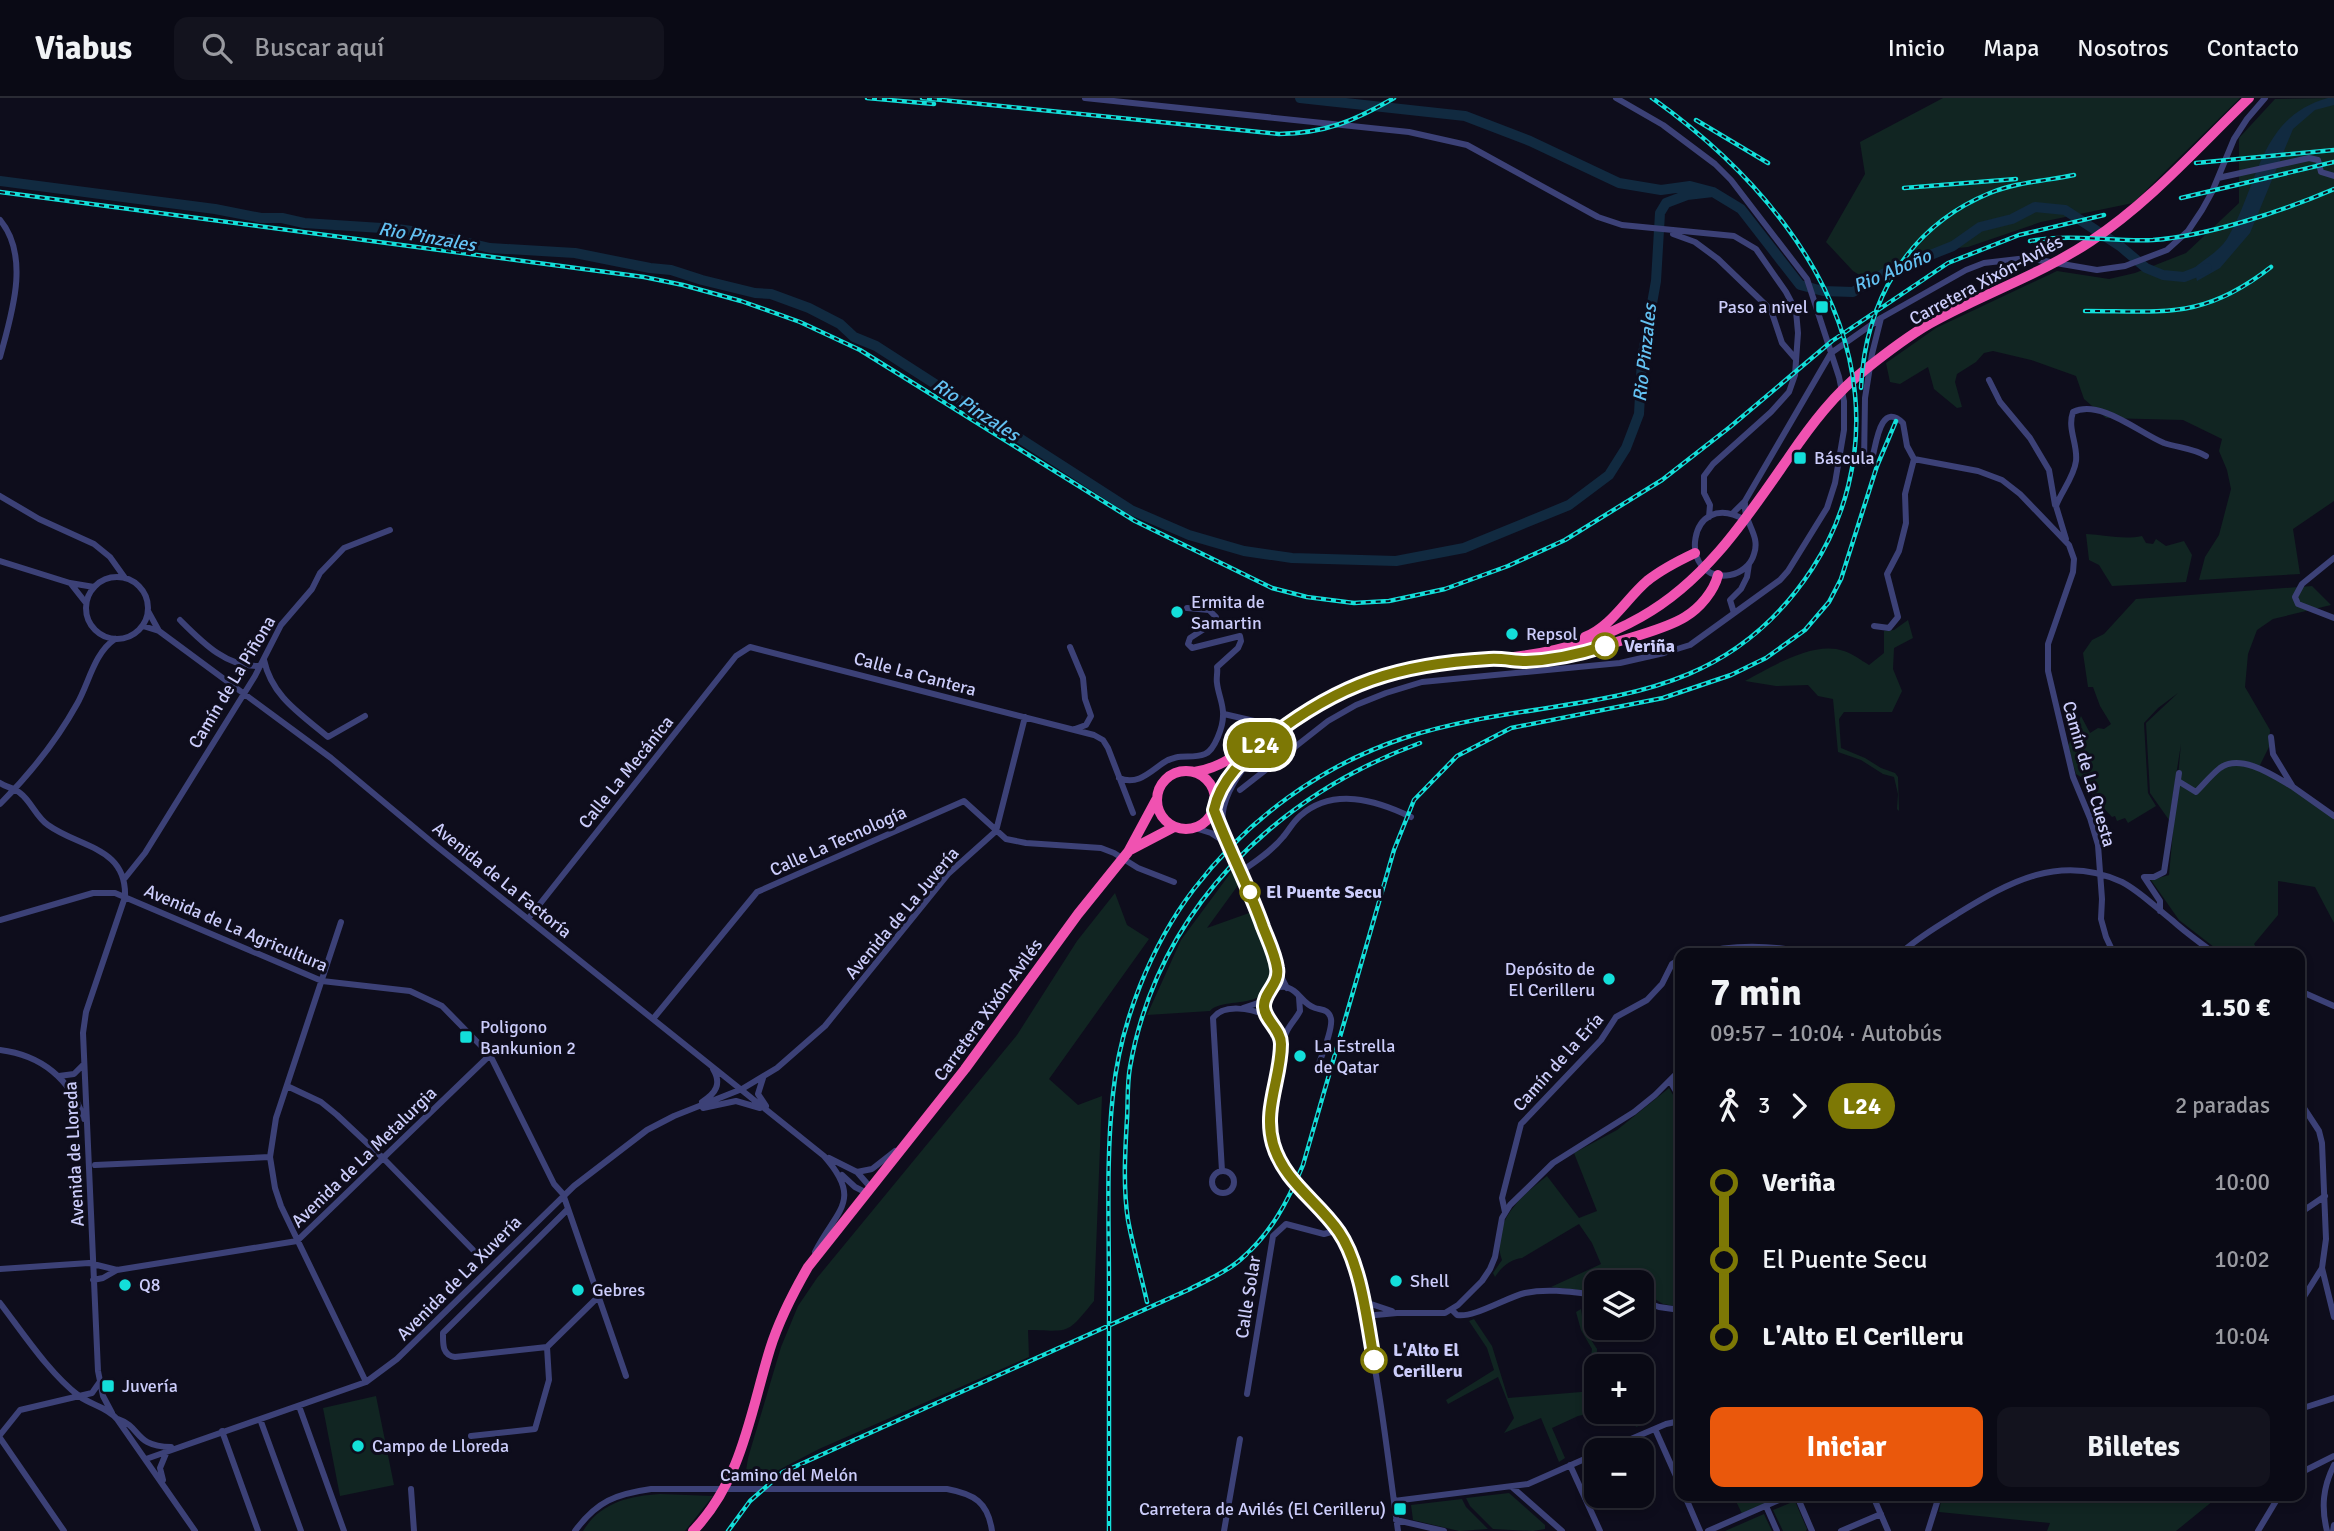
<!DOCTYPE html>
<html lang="es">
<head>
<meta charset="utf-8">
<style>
	body { margin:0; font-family:Signika,sans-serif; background:#13131e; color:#f1f3f6; height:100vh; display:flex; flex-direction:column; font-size:26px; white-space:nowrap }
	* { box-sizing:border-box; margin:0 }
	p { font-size:23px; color:#999aa0 }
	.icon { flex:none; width:38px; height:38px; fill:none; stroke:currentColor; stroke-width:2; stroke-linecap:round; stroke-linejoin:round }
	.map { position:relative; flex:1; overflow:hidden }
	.details { position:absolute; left:1675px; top:850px; width:630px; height:553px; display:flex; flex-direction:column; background:#0a0a15; border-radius:14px; box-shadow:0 4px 10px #0003,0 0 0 2px #2a2b34 }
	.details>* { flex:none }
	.badge { padding:0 14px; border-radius:23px; font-size:24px; line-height:46px }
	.tools { position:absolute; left:1584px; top:1172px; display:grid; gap:14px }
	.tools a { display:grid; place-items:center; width:70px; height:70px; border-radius:14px; background:#0a0a15; box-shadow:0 4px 10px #0003,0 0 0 2px #2a2b34; font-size:35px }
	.map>.badge { position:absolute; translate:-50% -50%; box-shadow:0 0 0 4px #fff }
	.legs { display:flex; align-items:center; gap:10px; height:77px; padding:0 35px; font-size:23px }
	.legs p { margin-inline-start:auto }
	.head { display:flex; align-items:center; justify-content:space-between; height:119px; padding:0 35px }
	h1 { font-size:38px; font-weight:800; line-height:52px }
	.primary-button { display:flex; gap:14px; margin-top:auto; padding:14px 35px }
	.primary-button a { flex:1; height:80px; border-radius:14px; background:#ea580c; color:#fff; font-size:28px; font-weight:800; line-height:80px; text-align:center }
	.primary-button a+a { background:#13131e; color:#f1f3f6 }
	ul { padding:0 35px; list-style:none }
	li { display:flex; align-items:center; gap:24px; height:77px; font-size:26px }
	li i { display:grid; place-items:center; width:10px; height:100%; margin:0 9px; background:currentColor }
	li i::after { content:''; width:18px; height:18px; margin:-9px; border:5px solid; border-radius:50%; background:#0a0a15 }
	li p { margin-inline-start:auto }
	li:first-child i { background:linear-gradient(#0000 50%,currentColor 0) }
	li:last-child i { background:linear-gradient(currentColor 50%,#0000 0) }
	header { display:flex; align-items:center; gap:42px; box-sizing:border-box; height:98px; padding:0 35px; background:#0a0a15; border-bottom:2px solid #2a2b34 }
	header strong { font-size:33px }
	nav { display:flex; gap:38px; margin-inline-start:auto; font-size:24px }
	.search { width:490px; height:63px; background:#13131e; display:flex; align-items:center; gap:18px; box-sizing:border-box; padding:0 24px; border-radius:14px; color:#999aa0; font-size:26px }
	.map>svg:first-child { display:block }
</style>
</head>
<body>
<header>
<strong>Viabus</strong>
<div class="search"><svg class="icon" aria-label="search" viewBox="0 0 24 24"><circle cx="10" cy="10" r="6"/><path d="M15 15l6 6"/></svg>Buscar aquí</div>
<nav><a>Inicio</a><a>Mapa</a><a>Nosotros</a><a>Contacto</a></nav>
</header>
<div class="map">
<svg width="2334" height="1433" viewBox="0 0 2334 1433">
	<rect width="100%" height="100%" fill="#0e0d1c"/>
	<path fill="#112522" d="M1943,0H2240L2133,105L2041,124L1968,149L1928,153L1887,179L1866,181L1853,173L1826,144L1865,76L1860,44Z
		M2334,0V403L2293,431L2300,476L2199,482L2205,459L2219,437L2231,391L2227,372L2219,353L2222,341L2183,322L2106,320L2084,301L2076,278L2031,262L1993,253L1984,255L1976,264L1957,276L1955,284L1962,309L1957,310L1934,291L1928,269L1900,286L1890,284L1886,265L1936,230L2057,173L2109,181L2135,175L2186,155L2239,105V40L2275,1Z
		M2086,436C2105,437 2123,442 2142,438L2146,445L2153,446L2156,441L2166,448L2184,443L2192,457L2186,484L2112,488L2099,467L2089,462Z
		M2312,488L2331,507L2273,521L2257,532L2248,556L2245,589L2270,632L2269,649L2259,669L2334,716V825L2315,789L2278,783V817L2254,846L2260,856H2223L2179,822L2151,782L2169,777L2181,646L2169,722L2150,695L2146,625L2178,595L2158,610L2144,625L2148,695L2156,708L2128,725L2125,720L2117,723L2115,718L2112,719L2094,700L2084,681L2076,676L2068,648L2081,618L2090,635L2098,630L2104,631L2111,626L2100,608L2093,589H2088L2083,555L2092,542L2104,536L2136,501Z
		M1908,522L1913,540L1894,550L1893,571L1902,593L1892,614H1844L1839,621L1841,650L1865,660L1881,670L1895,675L1898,679L1899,713L1897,711L1898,696L1894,679L1883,676L1861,662L1838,654L1833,601L1818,598L1808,587L1776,588L1745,583C1771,569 1814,542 1844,553C1853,556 1861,562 1869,567L1884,555V533L1894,532Z
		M1232,773L1239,786L1207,830L1252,814L1271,869C1278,916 1223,897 1210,913L1147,917L1181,842Z
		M1115,795L1127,827L1149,841L1049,981L1078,1007L1102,998L1094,1203C1066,1237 1071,1233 1028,1232L1029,1259L819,1351L769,1377L745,1379L748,1360L781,1249L798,1208L817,1180L1017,937L1077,843Z
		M1669,990L1680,1009V1209L1663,1206L1648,1197V1201L1642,1200V1185H1596V1194L1551,1189L1601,1166L1592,1145L1579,1126L1522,1160C1511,1161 1501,1169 1495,1179L1493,1175L1502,1162C1489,1126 1522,1097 1547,1078L1579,1120L1597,1113L1574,1055L1617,1032Z
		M1581,1211L1584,1231L1597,1251L1596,1290L1590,1267L1592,1251L1581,1232L1576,1214Z
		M1474,1221L1492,1248L1508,1300L1593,1293L1596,1291V1314L1578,1318L1552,1330L1565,1360L1559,1364L1541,1320L1504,1335L1514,1320L1498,1279L1448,1306L1446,1302L1494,1272L1487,1250L1469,1223Z
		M1642,1293L1653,1294L1652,1310L1643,1314L1647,1325L1636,1329L1630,1315L1613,1314H1642Z
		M376,1298L394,1387L340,1398L323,1310Z
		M1509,1395L1545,1427V1431L1533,1433L1493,1431L1470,1408L1466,1400Z
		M660,1396L713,1398L685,1433H583C600,1405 628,1398 660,1396Z
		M1728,1398H1788L1743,1418L1734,1399L1729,1401Z
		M1942,1398H2219L2176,1433H2047L2050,1425L1939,1414Z
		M1462,1401L1466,1409L1488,1431L1459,1433L1413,1422L1411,1407Z
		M1795,1403L1807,1431L1806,1433H1783L1773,1412Z
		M1764,1416L1772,1433H1725Z"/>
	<path fill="#112a40" d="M2328,0H2334V7L2315,12L2293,31L2250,135L2220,170L2197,183L2194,170C2205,161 2219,153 2227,141C2259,88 2258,19 2328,0Z"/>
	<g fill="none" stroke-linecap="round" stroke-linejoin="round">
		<path stroke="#112a40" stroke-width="10" d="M1300,0L1465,18L1530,43L1619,85L1661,92L1690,88L1713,94L1741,111L1800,187L1823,193L1853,194L1883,176L1953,148L1980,129L2012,121L2035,109L2065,112L2120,148L2146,170L2163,177L2184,179L2207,170
			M0,83L215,111L261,120H282L304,125L397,131L419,134L439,145L451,141L490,150L575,155L650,170L671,172L702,182L755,195L771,196L809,210L840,226L854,239L876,248L1131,412L1189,437L1244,453L1292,460L1396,463L1464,450L1569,407L1609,377L1626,350L1639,316L1642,261L1656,183L1660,115L1666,105L1687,97L1713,94"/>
		<path stroke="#3c4177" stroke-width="6" d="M1085,0L1409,34L1467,47L1598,119L1622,127L1734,138L1756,151L1786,194L1796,213L1798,235L1795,277L1789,294L1771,314L1713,366L1704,378V395L1710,407L1709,419
			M2218,80L2309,60L2318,62L2321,74L2334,78
			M0,122C31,159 11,218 0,259
			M1673,136L1695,144L1718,161L1771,212L1782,245L1795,260
			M1881,220L1872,256L1865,300L1864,366L1872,361C1876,348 1880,302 1903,325L1907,348L1914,361L1978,373L2002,382L2020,396L2069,447L2074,461L2073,474L2048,546V573L2073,679L2090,720L2098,747L2102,801L2101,821L2106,839L2114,856
			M1989,282L2000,304L2030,340L2049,372L2055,407
			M0,398L39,421L94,446L110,459L125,480
			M1745,405C1743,424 1761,437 1754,456C1751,467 1741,475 1730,477C1676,486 1687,388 1745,422
			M1732,416L1745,403L1831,255L1881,220L1966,172L1984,165L2027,160L2097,172L2125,168L2167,152L2188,133L2202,112L2212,94L2234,41L2247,21L2265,0
			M2066,441L2056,408C2061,394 2074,379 2076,363C2078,346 2067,331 2073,314C2101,301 2139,335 2164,345C2179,350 2193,350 2206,358
			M2334,460L2302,486L2295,499L2298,506L2334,520
			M0,463L70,485L94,489
			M86 510a31 31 0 1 1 62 0a31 31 0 1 1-62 0Z
			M71,486L86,505
			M148,513L159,533
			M1734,515L1730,502L1741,491L1747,479L1749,466
			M180,522C202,544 227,570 260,568
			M143,528L159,533L331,660L434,746L824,1058C864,1103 836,1112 815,1154
			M1874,528L1889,530L1898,519L1887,476L1899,453L1906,425L1905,396L1914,361
			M1070,549L1083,580L1085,601L1091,618L1086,627L1075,631
			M264,562C272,599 301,616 328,639L365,618
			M1224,616L1280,629
			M2271,639L2273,656L2293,689L2334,718
			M1119,680C1137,688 1150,674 1163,665C1179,654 1190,662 1205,656C1215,652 1223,628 1223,618C1224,607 1218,596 1217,585C1216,580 1218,574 1217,569L1238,550L1241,543L1240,538L1192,550L1188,546L1190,540L1215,524L1216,519L1209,512L1187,510
			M2178,683L2196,694C2204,686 2211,677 2220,670C2241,655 2274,678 2293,689
			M0,685C6,689 14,690 20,695C31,703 36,719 48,727C80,750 127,749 125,799L86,914L83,935L98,1273L103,1298L112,1315
			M1240,692L1328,623L1356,607L1386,595L1422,584L1620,565L1664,555L1690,547L1780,482L1788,473L1827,410L1835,385L1844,332V303L1839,279L1807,181L1731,82L1715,66L1663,27L1616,0
			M0,706C29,677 57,642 77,606C89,585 94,555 115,541
			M1214,712L1242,773L1277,871L1287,890
			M1223,729C1219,705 1235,681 1249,663
			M1195,730L1211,735L1225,744
			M1242,773C1256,763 1272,753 1283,739C1289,732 1293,724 1300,718C1333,689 1376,702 1411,719
			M125,780L145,755L255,578L281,527L312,491L320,475L344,450L390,432
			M2160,813V803L2144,779H2154L2164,774L2179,675
			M528,821L736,558L750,549L1094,637L1103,642L1108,650L1133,715
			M0,822L93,795H115L322,883L410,893L442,908L490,957L554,1086L563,1096L626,1278
			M341,824L276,1020L270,1059L275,1090L281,1108L366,1284
			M1696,856C1736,845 1774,847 1814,856
			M1900,856C1917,840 1937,829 1957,816C2009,784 2060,755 2122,784C2141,794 2156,810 2173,823C2186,835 2201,845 2215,856
			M2300,893L2334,908
			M1299,899L1300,913C1296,921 1290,926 1286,935C1276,956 1267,1010 1270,1034C1277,1086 1332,1105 1349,1151C1357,1172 1360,1196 1365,1218C1380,1289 1388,1361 1398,1433
			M1243,910L1264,903
			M653,921L757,794L964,703L1006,741L1026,745L1101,750L1114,755L1138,770L1174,784
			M1281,947L1276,930L1264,910C1265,895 1279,882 1294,893C1301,898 1305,907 1315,910C1322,912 1329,911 1331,921C1333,931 1322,957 1318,968
			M0,952C41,957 71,981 84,1021
			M59,978L74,976L84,966
			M763,980L758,996L766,1008
			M1670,983L1680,1000
			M287,988L321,1004L337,1017L383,1060L480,1159
			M702,1004C716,995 722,986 713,971
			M2300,1004L2319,1033L2322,1045L2326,1141L2322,1170L2300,1205
			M703,1010L736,1003L760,1010
			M829,1060L857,1074L871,1090
			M95,1067L270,1059
			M1212 1084a11 11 0 1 1 22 0a11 11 0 1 1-22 0Z
			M1222,1073L1213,920C1224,905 1251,911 1266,917
			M857,1074L872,1071L895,1053
			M842,1077L855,1089L867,1095
			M568,1111L443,1235C443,1246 442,1257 455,1259L547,1249L599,1198
			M1505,1114L1502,1100L1521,1026L1601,942L1616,919L1647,902L1662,886L1672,866L1680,861
			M2300,1115L2325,1098
			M2322,1170L2334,1219
			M0,1171L89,1165L117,1172L297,1143L490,957
			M93,1182L103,1180L117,1172
			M1362,1203L1392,1213
			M1642,1203L1659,1209L1680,1212
			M0,1205C23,1235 49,1275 79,1298C91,1307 107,1309 117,1321L195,1433
			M1452,1212L1457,1217C1474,1220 1505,1200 1525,1195C1548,1190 1572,1194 1596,1197
			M1365,1218L1397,1215H1445L1458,1207L1482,1183L1490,1171L1495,1159L1502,1120L1510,1107L1553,1065L1634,1014L1655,997L1680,972
			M1247,1296L1273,1138L1286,1126L1324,1136L1338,1132
			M299,1308L344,1433
			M2300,1311L2334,1300
			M118,1321C142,1329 133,1348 171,1349
			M260,1321L301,1433
			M1655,1331L1680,1387
			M222,1333L258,1433
			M0,1337L20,1312L92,1295L99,1285
			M471,1338L535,1331L549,1282L547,1249
			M0,1340L64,1433
			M1603,1353L1666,1326L1680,1323
			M146,1361L366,1284L397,1261L574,1088L647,1032L674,1018L742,991L777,970L825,928L948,776L996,733L1025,619
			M1570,1367L1600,1433
			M2300,1375L2334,1358
			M163,1382L160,1370L167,1353
			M1512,1389L1562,1433
			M411,1391L414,1433
			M1685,1398L1700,1433
			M1797,1398L1812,1433
			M1873,1398L1888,1433
			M1394,1403L1528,1386L1596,1356
			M1766,1408L1777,1433
			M1396,1422L1444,1433
			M575,1433C597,1403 616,1396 651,1391H947C974,1396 988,1404 992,1433
			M1224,1433L1240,1341
			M1708,1433L1788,1398
			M1841,1433L1881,1416
			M1928,1433L1939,1398
			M2258,1433L2279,1398
			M2327,1433C2321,1409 2323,1389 2334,1367
			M2333,1433L2334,1427"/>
		<path stroke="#f052b1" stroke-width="10" d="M1585,539C1612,528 1626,501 1647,483C1662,471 1678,463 1695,455
			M1529,562C1570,558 1601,549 1640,537C1656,532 1672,527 1685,519C1700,510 1714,493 1718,477
			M1157 702a29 29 0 1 1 58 0a29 29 0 1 1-58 0Z
			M1194,674C1217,671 1234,658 1253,647C1292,624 1329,598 1371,581C1414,564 1460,564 1505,560C1553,555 1599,543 1641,519C1706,483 1748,418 1789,359C1811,327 1835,295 1866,271C1886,255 1907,239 1929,226C1982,196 2040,177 2091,143C2150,104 2198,49 2249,0
			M1216,703L1235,671L1254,652
			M1130,752L1174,729
			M693,1433C742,1382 750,1316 770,1251C779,1222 793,1195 808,1169L965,971L1078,816L1128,754L1156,702"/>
		<g stroke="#13dfda" stroke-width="4.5">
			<path id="rail" d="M867,0L934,6
				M922,0L1279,36C1326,35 1354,23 1394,0
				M1696,22L1768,65
				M2196,65L2334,52
				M1904,90L2016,81
				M0,94L644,179L683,187L741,203L800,224L860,252L1135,423L1272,490L1307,499L1354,505L1389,503L1445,491L1508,468L1565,442L1662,382L1730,329L1832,243L1948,165L2019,137L2104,117
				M2181,100L2334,64
				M2030,143C2072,135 2112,144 2153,142C2208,138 2283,113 2334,91
				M2085,213C2165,213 2203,222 2271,169
				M1861,290C1865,204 1907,129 1990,95C2017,84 2046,83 2074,77
				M1147,1204C1141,1177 1133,1149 1128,1122C1123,1090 1125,1054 1127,1021C1128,1004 1127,986 1130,969C1158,812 1274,699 1420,645
				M728,1433L750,1403L783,1374L1188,1192C1205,1183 1225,1175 1240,1162C1271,1136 1288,1103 1303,1067L1394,752L1414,702L1457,658L1511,630L1663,600L1731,577L1766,560L1805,532L1829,504L1841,481L1877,368L1896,323
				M1109,1433C1109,1352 1109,1271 1109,1190C1109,1126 1106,1060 1113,996C1120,925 1151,847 1194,791C1248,721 1320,668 1404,640C1557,590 1709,628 1812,471C1846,419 1861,357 1855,296C1843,172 1749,69 1652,0"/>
		</g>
		<use href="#rail" stroke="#0e0d1c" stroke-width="2" stroke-dasharray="5" stroke-linecap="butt"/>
	</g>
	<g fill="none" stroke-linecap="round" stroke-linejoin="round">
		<g stroke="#fff" stroke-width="16">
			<path id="line-1" d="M1374,1262C1367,1223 1361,1166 1339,1134C1318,1103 1284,1084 1273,1046C1263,1011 1281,980 1281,946C1281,931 1265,923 1264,909C1263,895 1280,886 1277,870C1275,856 1268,842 1263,829C1249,789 1229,752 1214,712C1220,682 1245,659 1268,641C1339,585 1399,566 1489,561C1502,560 1514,563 1526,563C1553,562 1580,556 1605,548"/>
		</g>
		<use href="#line-1" stroke="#7d7805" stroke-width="10"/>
	</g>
	<g fill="#13dfda" stroke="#0e0d1c" stroke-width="2.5">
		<rect x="1815" y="202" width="14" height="14" rx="3.5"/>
		<rect x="1793" y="353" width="14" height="14" rx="3.5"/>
		<circle cx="1177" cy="514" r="7"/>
		<circle cx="1512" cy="536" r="7"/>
		<circle cx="1609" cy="881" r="7"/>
		<rect x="459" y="932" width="14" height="14" rx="3.5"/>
		<circle cx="1300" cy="958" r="7"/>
		<circle cx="1396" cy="1183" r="7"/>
		<circle cx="125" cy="1187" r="7"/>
		<circle cx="578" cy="1192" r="7"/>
		<rect x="101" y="1281" width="14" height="14" rx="3.5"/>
		<circle cx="358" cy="1348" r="7"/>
		<rect x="1393" y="1404" width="14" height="14" rx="3.5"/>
	</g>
	<g fill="#fff" stroke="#7d7805" stroke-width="3.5">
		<circle cx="1605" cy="548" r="12"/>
		<circle cx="1250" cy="794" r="9"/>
		<circle cx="1374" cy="1262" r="12"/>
	</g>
	<g text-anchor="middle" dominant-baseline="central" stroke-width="6" stroke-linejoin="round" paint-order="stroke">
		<g font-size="18" fill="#cccdfb" stroke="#0e0d1c">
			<text transform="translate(1986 182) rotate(-28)">Carretera Xixón-Avilés</text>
			<text transform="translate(915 576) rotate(15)">Calle La Cantera</text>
			<text transform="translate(232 584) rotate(-59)">Camín de La Piñona</text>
			<text transform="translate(626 674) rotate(-51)">Calle La Mecánica</text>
			<text transform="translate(2089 676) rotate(74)">Camín de La Cuesta</text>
			<text transform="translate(838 743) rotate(-24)">Calle La Tecnología</text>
			<text transform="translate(502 782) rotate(39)">Avenida de La Factoría</text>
			<text transform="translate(902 815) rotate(-50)">Avenida de La Juvería</text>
			<text transform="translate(236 830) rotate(23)">Avenida de La Agricultura</text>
			<text transform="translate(988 912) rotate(-54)">Carretera Xixón-Avilés</text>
			<text transform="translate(1558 964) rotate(-48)">Camín de la Ería</text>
			<text transform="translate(74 1056) rotate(-93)">Avenida de Lloreda</text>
			<text transform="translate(364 1059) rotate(-44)">Avenida de La Metalurgia</text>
			<text transform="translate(459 1180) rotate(-45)">Avenida de La Xuvería</text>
			<text transform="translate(1248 1199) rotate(-81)">Calle Solar</text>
			<text x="789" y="1377">Camino del Melón</text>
		</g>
		<g font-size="18" fill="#cccdfb" stroke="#0e0d1c" text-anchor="start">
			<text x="1808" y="209" text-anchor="end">Paso a nivel</text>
			<text x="1814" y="360">Báscula</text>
			<text x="1191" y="504">Ermita de<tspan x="1191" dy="21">Samartin</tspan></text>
			<text x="1526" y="536">Repsol</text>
			<text x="1595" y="871" text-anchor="end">Depósito de<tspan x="1595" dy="21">El Cerilleru</tspan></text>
			<text x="480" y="929">Poligono<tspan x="480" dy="21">Bankunion 2</tspan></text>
			<text x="1314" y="948">La Estrella<tspan x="1314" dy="21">de Qatar</tspan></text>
			<text x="1410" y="1183">Shell</text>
			<text x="139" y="1187">Q8</text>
			<text x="592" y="1192">Gebres</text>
			<text x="122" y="1288">Juvería</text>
			<text x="372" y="1348">Campo de Lloreda</text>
			<text x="1386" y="1411" text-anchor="end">Carretera de Avilés (El Cerilleru)</text>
		</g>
		<g font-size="18" font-weight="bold" fill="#cccdfb" stroke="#0e0d1c" text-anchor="start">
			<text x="1624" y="548">Veriña</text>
			<text x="1266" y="794">El Puente Secu</text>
			<text x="1393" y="1252">L'Alto El<tspan x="1393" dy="21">Cerilleru</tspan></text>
		</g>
		<g font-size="19" font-style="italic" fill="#63c1f2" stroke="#0e0d1c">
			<text transform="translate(427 139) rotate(10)">Rio Pinzales</text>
			<text transform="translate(1892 173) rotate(-23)">Rio Aboño</text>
			<text transform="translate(1645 255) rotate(-84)">Rio Pinzales</text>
			<text transform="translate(976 312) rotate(33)">Rio Pinzales</text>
		</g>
	</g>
</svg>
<div class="tools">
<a><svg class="icon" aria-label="layers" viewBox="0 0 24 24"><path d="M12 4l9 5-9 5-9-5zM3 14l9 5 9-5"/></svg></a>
<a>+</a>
<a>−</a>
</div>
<b class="badge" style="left:1260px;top:647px;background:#7d7805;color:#fff">L24</b>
<section class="details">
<div class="head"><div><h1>7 min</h1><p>09:57 – 10:04 · Autobús</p></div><b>1.50 €</b></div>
<div class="legs"><svg class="icon" aria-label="walk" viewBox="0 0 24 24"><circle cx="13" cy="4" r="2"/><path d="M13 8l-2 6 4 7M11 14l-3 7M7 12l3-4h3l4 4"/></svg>3<svg class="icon" aria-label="forward" viewBox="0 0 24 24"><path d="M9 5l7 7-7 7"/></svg><b class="badge" style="background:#7d7805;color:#fff">L24</b><p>2 paradas</p></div>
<ul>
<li><i style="color:#7d7805"></i><b>Veriña</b><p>10:00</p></li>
<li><i style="color:#7d7805"></i><span>El Puente Secu</span><p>10:02</p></li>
<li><i style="color:#7d7805"></i><b>L'Alto El Cerilleru</b><p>10:04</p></li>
</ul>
<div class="primary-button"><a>Iniciar</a><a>Billetes</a></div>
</section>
</div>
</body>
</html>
